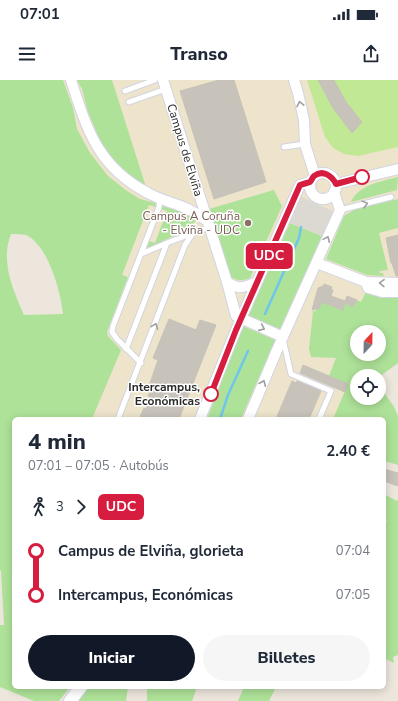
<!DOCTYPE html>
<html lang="es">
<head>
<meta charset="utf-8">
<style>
	body { margin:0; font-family:"Nunito Sans",sans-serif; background:#f6f6f7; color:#1f2937; height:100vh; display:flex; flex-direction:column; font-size:15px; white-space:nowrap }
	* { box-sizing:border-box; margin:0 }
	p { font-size:13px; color:#747a83 }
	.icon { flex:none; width:22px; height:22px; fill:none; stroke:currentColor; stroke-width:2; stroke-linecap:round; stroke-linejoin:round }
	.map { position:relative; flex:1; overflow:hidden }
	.sheet { position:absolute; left:12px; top:337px; width:374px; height:272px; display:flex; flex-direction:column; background:#fff; border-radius:6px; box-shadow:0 2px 10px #0003 }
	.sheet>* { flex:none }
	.badge { padding:0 8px; border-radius:6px; font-size:14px; line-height:26px }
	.needle { width:26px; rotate:22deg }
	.fabs { position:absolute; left:350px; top:245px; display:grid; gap:8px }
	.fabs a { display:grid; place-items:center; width:36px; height:36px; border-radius:50%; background:#fff; box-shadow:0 2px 10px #0003; font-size:20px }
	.map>.badge { position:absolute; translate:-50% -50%; box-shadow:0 0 0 2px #fff }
	.legs { display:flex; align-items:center; gap:6px; height:44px; padding:0 16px; font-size:13px }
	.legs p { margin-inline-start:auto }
	.summary { display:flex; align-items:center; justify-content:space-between; height:68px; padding:0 16px }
	h1 { font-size:22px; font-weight:800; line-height:30px }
	.button { display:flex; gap:8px; margin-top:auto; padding:8px 16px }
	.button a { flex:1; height:46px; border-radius:24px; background:#111827; color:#fff; font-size:16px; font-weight:800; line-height:46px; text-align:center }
	.button a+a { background:#f6f6f7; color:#1f2937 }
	ul { padding:0 16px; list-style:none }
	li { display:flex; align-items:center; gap:14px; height:44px; font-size:15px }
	li i { display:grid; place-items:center; width:6px; height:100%; margin:0 5px; background:currentColor }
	li i::after { content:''; width:10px; height:10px; margin:-5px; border:3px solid; border-radius:50%; background:#fff }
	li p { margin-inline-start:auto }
	li:first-child i { background:linear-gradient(#0000 50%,currentColor 0) }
	li:last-child i { background:linear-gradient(currentColor 50%,#0000 0) }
	.status { display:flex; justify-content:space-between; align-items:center; height:28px; padding:0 20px; background:#fff; direction:ltr }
	.status svg { height:11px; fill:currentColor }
	header { display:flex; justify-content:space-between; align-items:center; height:52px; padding:0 16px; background:#fff; font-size:18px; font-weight:800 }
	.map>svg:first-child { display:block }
</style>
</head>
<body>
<div class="status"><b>07:01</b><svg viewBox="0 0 49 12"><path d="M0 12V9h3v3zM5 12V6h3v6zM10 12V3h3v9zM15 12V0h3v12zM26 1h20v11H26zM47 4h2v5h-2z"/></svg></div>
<header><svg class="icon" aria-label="menu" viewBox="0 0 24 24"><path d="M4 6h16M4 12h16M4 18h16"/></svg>Transo<svg class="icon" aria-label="share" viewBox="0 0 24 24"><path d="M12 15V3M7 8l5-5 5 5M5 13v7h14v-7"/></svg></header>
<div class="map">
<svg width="398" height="621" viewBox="0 0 398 621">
	<rect width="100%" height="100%" fill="#ece6dc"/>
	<path fill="#ede4cb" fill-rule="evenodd" d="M50,0H398V277L357,296V318L349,339H92L114,286ZM357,252H379V274H357Z"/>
	<path fill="#aee299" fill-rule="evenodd" d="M0,0H63L73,28L77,49L90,73L108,96L127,111L140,119L155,123L156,125V127L149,125L122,195L128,197L107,252L108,256L121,270L92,339H14V607H70L59,621H34L0,607V545H4L1,491L0,490ZM11,154C15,154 22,154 26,155C48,165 61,212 63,234L24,235C13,210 0,181 11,154Z
		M77,0H112L146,107L117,85L100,60L88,32L82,9Z
		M398,97L397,110L351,122C358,105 382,101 398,97Z
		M274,110L282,126L250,198C242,201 238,201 231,197L209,129Z
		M398,119V148L379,153L388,190L379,191L380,193H383L384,196L367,195L326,179L344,136L354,130Z
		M163,126L188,134L194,138L195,141L192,147L148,168L146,167L149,161L155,163L167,131L161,129Z
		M290,143L322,156L280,249L248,235Z
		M398,205V283L379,297L357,296V318H379V306L393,325L398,336V385L384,381V339H333L348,304L329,296L336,278L311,277L309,269L313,231H316V229L320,227L321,222L343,230L345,223L353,227L357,220L361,222L366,212ZM357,252H379V274H357Z
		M243,246L275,260L241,339H207Z
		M384,414L397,421L398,419V575L393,577L394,583L384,578V446L387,440L384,438Z
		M88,607H128L126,621H79Z
		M147,607H197L192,621H147Z
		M244,607H276L269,621H238Z"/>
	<path fill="#c1e995" d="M307,0H398V67L358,76L344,74L333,68L325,57Z"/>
	<path fill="#dcd9d3" d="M301,117L333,131L322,156L290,143Z"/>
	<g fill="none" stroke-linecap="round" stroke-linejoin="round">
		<path stroke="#70c5ec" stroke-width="2.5" d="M265,234L299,158L301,147
			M220,339L228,315L248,271"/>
	</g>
	<path fill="#c7c3bb" stroke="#c7c2b6" d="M219,0H234L266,102L214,119L180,11Z
		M318,0H334L346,22L362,42L352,53L333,28Z
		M398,155V196H396L392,183H391L386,158Z
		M324,204L332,207L331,209L333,210L331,216L345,221L347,216L357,220L353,227L345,223L343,230L321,222L320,228L312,230L318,208L323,206Z
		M169,239L196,250L200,240L216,245L179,339H139L144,328L146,329L151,317L148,316L151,310L148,309L158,280L153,278Z
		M303,285L348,304L345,312L300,293Z
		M292,301L296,303L297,301L321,311L309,339H276Z
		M384,389L398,393V406L384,401Z"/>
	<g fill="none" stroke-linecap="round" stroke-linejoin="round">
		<g stroke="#d1d4e2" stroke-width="7">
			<path id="service" d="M125,11L155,0
				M129,22L166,9
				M284,67L305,64
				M340,130L391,117
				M141,174L167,163
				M283,259L291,294L331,311L319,339
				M126,269L167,163L209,147
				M141,283L117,259L112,252L113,246L159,127L160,118
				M118,339L185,165L193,153"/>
		</g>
		<g stroke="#d1d4e2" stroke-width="12">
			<path id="minor" d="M71,0C87,50 98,87 148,113C160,120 175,123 188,129C194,132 200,136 206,140
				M163,0L227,202L236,236L283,257
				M294,0L298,13L304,40L305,64L315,96
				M310 106a13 13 0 1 1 26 0a13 13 0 1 1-26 0Z
				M336,104L398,89
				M317,183L366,202L398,203
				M227,202C240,210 243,208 257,202
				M366,202L368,208L382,212H398
				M200,339L236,250L300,105L310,102
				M248,339L277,270L340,130L334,112"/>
		</g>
		<g stroke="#d1d4e2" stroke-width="14">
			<path id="tertiary" d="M70,621L81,607"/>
		</g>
		<use href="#service" stroke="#fff" stroke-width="5"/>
		<use href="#minor" stroke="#fff" stroke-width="10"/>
		<use href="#tertiary" stroke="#fff" stroke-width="12"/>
	</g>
	<defs><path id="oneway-chevron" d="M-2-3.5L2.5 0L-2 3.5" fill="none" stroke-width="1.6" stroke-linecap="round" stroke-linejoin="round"/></defs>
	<g stroke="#9f9f9f">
		<use href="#oneway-chevron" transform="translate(300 24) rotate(-102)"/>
		<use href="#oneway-chevron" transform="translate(365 124) rotate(-15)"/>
		<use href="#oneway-chevron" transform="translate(327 159) rotate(-66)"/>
		<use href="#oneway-chevron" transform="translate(382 203) rotate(-179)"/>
		<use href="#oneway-chevron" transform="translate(155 246) rotate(-69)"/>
		<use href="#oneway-chevron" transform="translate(262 248) rotate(24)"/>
		<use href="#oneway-chevron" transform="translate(263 303) rotate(-67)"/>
	</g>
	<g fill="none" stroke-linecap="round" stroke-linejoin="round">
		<g stroke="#fff" stroke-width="9">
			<path id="line-1" d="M211,314L236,250L300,105C303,104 307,103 310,102C312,100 312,98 314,96C323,89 332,96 336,104L362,97"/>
		</g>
		<use href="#line-1" stroke="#d61d3f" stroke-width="6"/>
	</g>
	<g fill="#fff" stroke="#d61d3f" stroke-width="2">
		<circle cx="362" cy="97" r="7"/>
		<circle cx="211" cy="314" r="7"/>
	</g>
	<circle fill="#8d6e63" stroke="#fff" stroke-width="1.5" cx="248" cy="143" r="4"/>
	<g text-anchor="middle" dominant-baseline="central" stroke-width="3" stroke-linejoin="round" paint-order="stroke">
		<g font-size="12" fill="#2a2a2a" stroke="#fff">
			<text transform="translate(185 70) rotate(73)">Campus de Elviña</text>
		</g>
		<g font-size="12" fill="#785e54" stroke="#fff" text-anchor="end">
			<text x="240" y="136">Campus A Coruña<tspan x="240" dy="14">- Elviña - UDC</tspan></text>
		</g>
		<g font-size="12" font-weight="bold" fill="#2a2a2a" stroke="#fff" text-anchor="end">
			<text x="200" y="307">Intercampus,<tspan x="200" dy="14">Económicas</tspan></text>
		</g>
	</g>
</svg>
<div class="fabs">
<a><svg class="needle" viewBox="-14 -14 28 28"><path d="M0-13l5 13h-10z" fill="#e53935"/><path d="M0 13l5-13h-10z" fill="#747a83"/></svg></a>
<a><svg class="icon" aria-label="locate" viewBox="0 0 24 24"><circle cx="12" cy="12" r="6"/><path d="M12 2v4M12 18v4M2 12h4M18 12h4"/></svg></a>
</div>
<b class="badge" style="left:269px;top:176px;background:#d61d3f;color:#fff">UDC</b>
<section class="sheet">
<div class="summary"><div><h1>4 min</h1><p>07:01 – 07:05 · Autobús</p></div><b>2.40 €</b></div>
<div class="legs"><svg class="icon" aria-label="walk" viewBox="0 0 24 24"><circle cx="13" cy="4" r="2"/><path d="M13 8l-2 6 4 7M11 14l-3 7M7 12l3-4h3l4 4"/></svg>3<svg class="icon" aria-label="forward" viewBox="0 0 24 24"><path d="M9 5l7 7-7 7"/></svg><b class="badge" style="background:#d61d3f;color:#fff">UDC</b></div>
<ul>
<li><i style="color:#d61d3f"></i><b>Campus de Elviña, glorieta</b><p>07:04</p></li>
<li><i style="color:#d61d3f"></i><b>Intercampus, Económicas</b><p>07:05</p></li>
</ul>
<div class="button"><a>Iniciar</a><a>Billetes</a></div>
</section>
</div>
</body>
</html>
